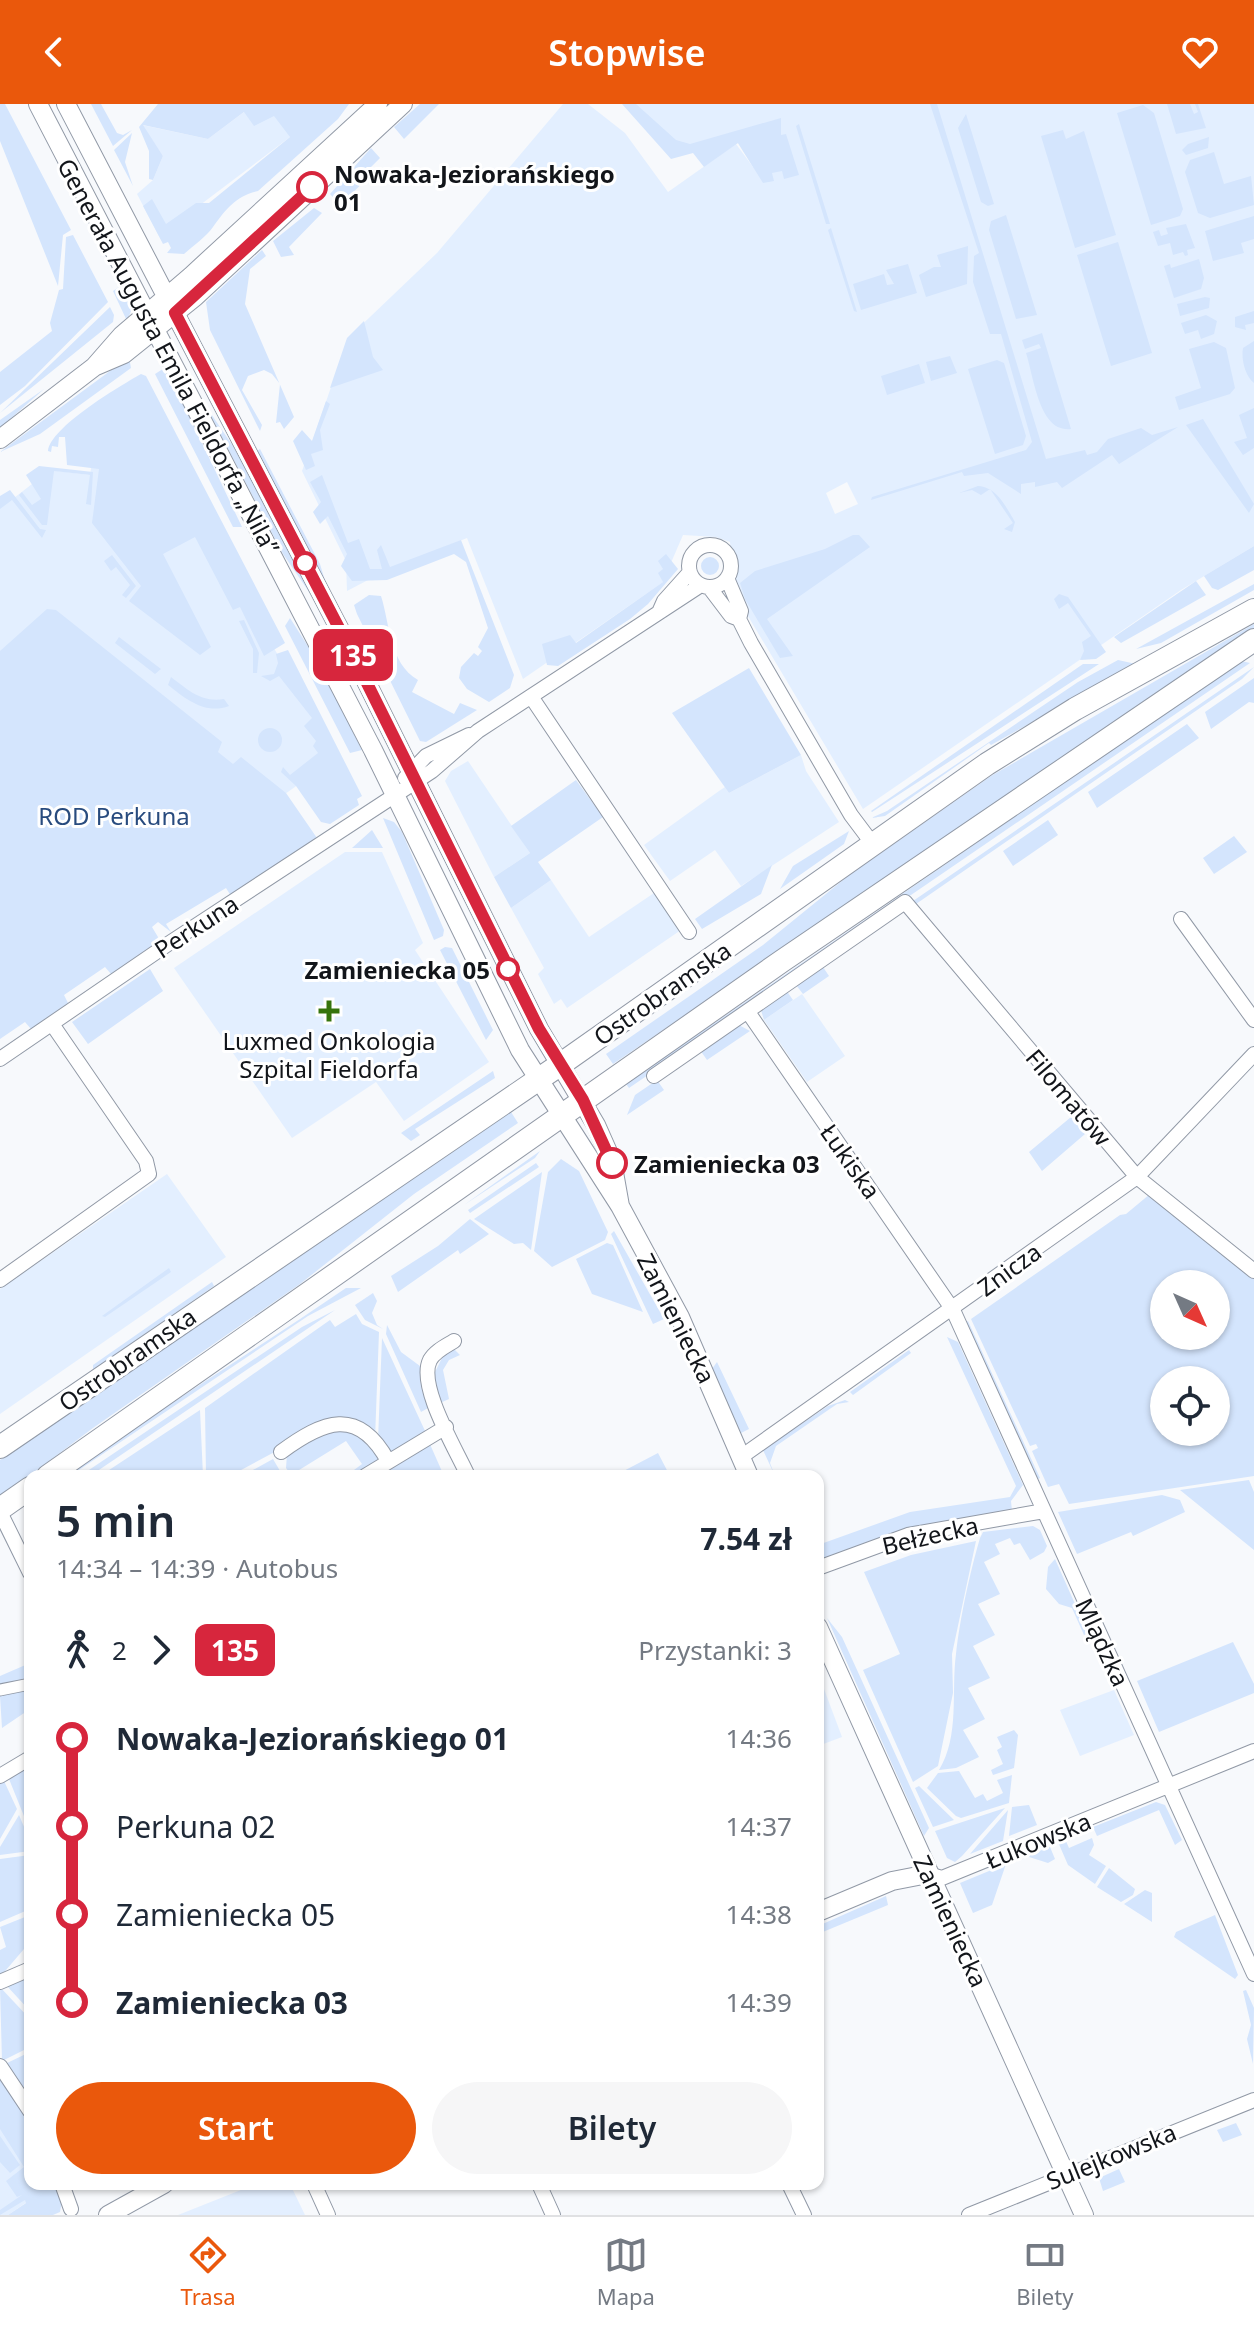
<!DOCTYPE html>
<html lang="pl">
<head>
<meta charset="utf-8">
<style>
	body { margin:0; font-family:"Noto Sans",sans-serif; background:#f6f6f7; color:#1f2937; height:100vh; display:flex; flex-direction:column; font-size:30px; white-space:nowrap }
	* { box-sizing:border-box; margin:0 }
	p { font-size:26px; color:#747a83 }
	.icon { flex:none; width:44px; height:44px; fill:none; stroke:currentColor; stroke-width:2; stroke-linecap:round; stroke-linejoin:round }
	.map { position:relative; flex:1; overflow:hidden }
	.drawer { position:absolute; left:24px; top:1366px; width:800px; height:720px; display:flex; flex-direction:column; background:#fff; border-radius:16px; box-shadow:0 2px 6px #0004 }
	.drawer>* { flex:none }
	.badge { padding:0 16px; border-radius:12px; font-size:28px; line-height:52px }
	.needle { width:52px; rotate:135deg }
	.buttons { position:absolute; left:1150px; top:1166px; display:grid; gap:16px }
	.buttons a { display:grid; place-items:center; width:80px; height:80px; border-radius:50%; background:#fff; box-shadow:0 2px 6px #0004; font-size:40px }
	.map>.badge { position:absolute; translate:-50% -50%; box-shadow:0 0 0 4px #fff }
	.legs { display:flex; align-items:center; gap:12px; height:88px; padding:0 32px; font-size:26px }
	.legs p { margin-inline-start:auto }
	.summary { display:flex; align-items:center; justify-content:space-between; height:136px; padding:0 32px }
	h1 { font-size:44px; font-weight:600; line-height:60px }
	.action { display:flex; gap:16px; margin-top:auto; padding:16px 32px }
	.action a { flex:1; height:92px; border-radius:48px; background:#ea580c; color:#fff; font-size:32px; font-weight:600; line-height:92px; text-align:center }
	.action a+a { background:#f6f6f7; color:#1f2937 }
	ul { padding:0 32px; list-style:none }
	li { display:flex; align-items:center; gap:28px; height:88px; font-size:30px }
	li i { display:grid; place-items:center; width:12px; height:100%; margin:0 10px; background:currentColor }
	li i::after { content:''; width:20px; height:20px; margin:-10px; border:6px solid; border-radius:50%; background:#fff }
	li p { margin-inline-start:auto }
	li:first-child i { background:linear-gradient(#0000 50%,currentColor 0) }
	li:last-child i { background:linear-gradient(currentColor 50%,#0000 0) }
	header { display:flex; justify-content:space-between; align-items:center; height:104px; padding:0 32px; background:#ea580c; color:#fff; font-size:36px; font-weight:600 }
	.tab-bar { display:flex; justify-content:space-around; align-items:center; height:112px; border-top:2px solid #e0e1e3; background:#fff; font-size:22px; color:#747a83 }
	.tab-bar a { display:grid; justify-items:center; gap:4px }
	.tab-bar .current { color:#ea580c }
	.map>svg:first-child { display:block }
</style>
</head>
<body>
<header><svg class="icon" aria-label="back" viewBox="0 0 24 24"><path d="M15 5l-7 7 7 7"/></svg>Stopwise<svg class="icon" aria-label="heart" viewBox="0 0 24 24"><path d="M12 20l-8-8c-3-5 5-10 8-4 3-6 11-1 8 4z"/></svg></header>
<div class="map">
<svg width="1254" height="2111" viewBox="0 0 1254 2111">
	<rect width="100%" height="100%" fill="#f7f9fc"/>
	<path fill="#e3efff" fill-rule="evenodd" d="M255,0H283L290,33L159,132L137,90L153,76L163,52L142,21L208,35Z
		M563,0H588L625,29L668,88L736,40L753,63L738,39L670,50L631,0H1254V442L1181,486L863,705L736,492L730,438L716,433L683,431L670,461L672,472L523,575L467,434L391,464L347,487L346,457L302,367L348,234L437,149ZM847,378L858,400L835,410L826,389Z
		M102,296L275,546L336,654L285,690L0,556V396L14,394L50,366L90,371Z
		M801,651L806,667L839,718L741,782L715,746L670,777L644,741L719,687L725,683L729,689Z
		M468,657L530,749L494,773L445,677L451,667Z
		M345,748H382L423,839L415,846L489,958L404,1017L376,978L292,1034L174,864Z
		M551,776L589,833L654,789L681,826L567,904L561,895L554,900L538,870L544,864L511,804Z
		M802,890L845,952L807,978L764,916Z
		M167,1070L226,1153L0,1310V1185Z
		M818,1569L842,1633L818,1642Z
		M1114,1586L1134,1631L1080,1652L1060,1606Z
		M0,2002L30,2045V2080H53L8,2111H0Z
		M256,2080H290L305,2111H178Z"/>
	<path fill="#d4e5fd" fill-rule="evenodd" d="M0,0H5L71,126L63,131L58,182L0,37Z
		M91,0H101L117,29L123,31L132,26L113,42Z
		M158,0H349L338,15L258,87C236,92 226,105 213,123C206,133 193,142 184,150L167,149L171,144L168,138L163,140L143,102L152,95L166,120L196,99H209L290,33L274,12L254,22L244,8L208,35L143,21L163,52L153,76L149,75V47L139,23Z
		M420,0H439L404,35L394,23Z
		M622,0H636L676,36L690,40L781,14V31L786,30L799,71L784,75L782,67L772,69L774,77L763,79L738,39L704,63L693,49L671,55Z
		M930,0H937L1046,355L1085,346L1087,351L1097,348L1108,335L1141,324L1152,331L1178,323L1119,360L1112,351L1062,384L1057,378L1035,383V378L1021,380V390L988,369L964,372L962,368L871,396L872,393L1026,346L1032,338L1001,230H990L973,178L974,152L979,149Z
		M1167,0H1190L1194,10L1198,8L1195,0H1198L1206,24L1176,30Z
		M1143,1L1154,9L1183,105L1180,112L1151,121L1117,9Z
		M966,10L994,100L988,102L981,98L958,24Z
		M799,20L830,120H826L796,22Z
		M1063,26L1066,35L1084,27L1116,131L1075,144L1041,32Z
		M132,29L125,58L133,82L114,46Z
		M1209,33L1208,44L1186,51L1182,46L1188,40Z
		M371,44L380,54L371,63L374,68L340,101L330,90Z
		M1214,48L1224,80L1251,72L1254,101L1210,114L1198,109L1185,68L1190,56Z
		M314,104L322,109L289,143L294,151L281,153L273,137Z
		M1006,111L1037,211L1016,215L989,126L991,117Z
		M1254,112V135L1241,139L1244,149L1213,157L1205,127Z
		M1186,120L1195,144L1187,146L1188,151L1185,152L1183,148L1173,151L1170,139L1158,142L1153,128L1159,126L1161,132L1168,130L1166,124Z
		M831,124L857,208L854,207L828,126Z
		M73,131L108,198L25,282L0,301V268L52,227L50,219L59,186L63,185L66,133Z
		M1118,138L1152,249L1111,262L1077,151Z
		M968,142L967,180L926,193L919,171L934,163H941L937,151Z
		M262,146L266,152L250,165L245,200L294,313L284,325L280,318L276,319L280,280L272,270L264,266L248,272L242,286L262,321L260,327L210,226L206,198Z
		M1199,155L1204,174L1201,185L1174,194L1164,162L1170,160L1171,164Z
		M908,160L917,189L861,206L853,180L884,170L887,181L894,180L886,166Z
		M122,181L133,202L127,217L113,187Z
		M1205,193L1210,194L1209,204L1180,212L1177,200Z
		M110,203L114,211L113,218L0,309Z
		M1254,207V219L1245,221L1246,226L1235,223V213Z
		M1206,211L1217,217L1214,230L1201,235L1198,226L1185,230L1181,219Z
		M364,217L373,253L383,266L330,284L347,234Z
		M1042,229L1071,325C1039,329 1034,273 1026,249L1041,244L1039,240L1025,245L1022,236Z
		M1254,237V279C1245,272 1241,255 1243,244Z
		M1214,238L1226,244L1235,284L1230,290L1179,306L1175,293L1201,284L1189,245Z
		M950,252L957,269L931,277L926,258Z
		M129,253L131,264L40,330L0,348Z
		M997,256L1004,259L1026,332L1023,341L995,350L968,265Z
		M919,260L925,279L887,291L881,272Z
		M166,263L242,423H233L155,270Z
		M141,270L146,272L285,539L264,552L240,503L233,506L195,433L163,450L211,543L200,551L129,497L141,482L92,419L99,365L67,361L65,333H59L58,343L52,342L51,348L48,347C51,323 118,283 141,270Z
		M44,285L0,324V316Z
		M326,297L330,300L320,326L323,346L311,350L315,362L306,366L293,337L302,326L312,337Z
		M205,301L233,342L316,498L283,450Z
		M1254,304V344L1243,351L1234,338L1247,334L1239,311Z
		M1203,315L1254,400L1249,409L1186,321Z
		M260,345L320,460L326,480L257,347Z
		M39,362L93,368L91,401L86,400L90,371L54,367L47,421H42L19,391L22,388L32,401L41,395L26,371Z
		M322,371L348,439L359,435L370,465H382L377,446L381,441L390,463L461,436L514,571L510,584L489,598L467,585L459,574L461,563L474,549L478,552L482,547L478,543L488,524L466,458L454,450L387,476L352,477L341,462L347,450L328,412L320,420L313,408L321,398L310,378Z
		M978,382C997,383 1006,403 1015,418L1012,428L1004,425L1013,419L990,385L981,391L972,386L959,389Z
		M10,386L40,425L46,426L42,434L12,396L0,405V392Z
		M853,431H859L870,443L767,515L793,552L780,554L745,495L740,479L755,467L825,445Z
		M1254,442V466L1218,486L1212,484L1204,472Z
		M666,450L678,465L648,500L630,515L558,562L547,561L542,540L570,531L576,539L663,478L658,469L663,465L658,457Z
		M112,451L136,482L126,494L122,491L130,481L116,463L111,467L104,457Z
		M701 462a9 9 0 1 1 18 0a9 9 0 1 1-18 0Z
		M1196,477L1206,491L1121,539L1114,533Z
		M1254,480V486L1161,539L1136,545Z
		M1059,490L1068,493L1106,548L1096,555L1080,556L1084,547L1082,538L1091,532L1068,499L1059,505L1054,495Z
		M369,491L381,492C390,520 389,559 418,576L412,588L454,610L460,599L477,606L426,638L420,637L357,510L354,501Z
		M47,505L56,506L222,638L218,648L233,660L241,653L286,689L317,734L231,792L226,784L166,820L171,828L158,818L152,823L158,833L156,839L111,870L105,863L64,891L68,899L31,925L25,918L0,935V547Z
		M290,514L318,558L362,646L350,649L285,522Z
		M244,516L259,549L257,569H253V545L239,517Z
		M1254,520V525L613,960L606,950L763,841L848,772L991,672Z
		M119,533L161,565L155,570L115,539Z
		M288,546L362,692L357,695L359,701L330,720L321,718L296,682L281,668L283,663L290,671L318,649L313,642L316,637L304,622L312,614L279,572L270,577L261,572L274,570L278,559L276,550Z
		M1118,556L1136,560L991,641L989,639L885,712L871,714L887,707L1078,578Z
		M1241,557L1250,559L629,984L626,980Z
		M1083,560H1099L872,708L871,707Z
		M1254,563L1242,575L916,800L913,797Z
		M749,564L801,651L729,689L672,609Z
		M171,573C188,586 202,599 224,595L229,602C205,611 186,595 168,581Z
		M1254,574V599L1249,598L1211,625L1205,608Z
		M1187,620L1199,634L1097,704L1088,688Z
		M258 636a12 12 0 1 1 24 0a12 12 0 1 1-24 0Z
		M576,676L603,713L538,758L551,776L511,804L494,773L530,749L511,722Z
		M383,714L394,718L402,728L444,826L443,832L434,836Z
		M1048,716L1058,731L1013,762L1003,747Z
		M372,726L383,744H352Z
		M849,727L844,740L780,785L793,762Z
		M1234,732L1247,748L1214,770L1203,754Z
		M772,761L761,790L702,825L695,815Z
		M445,843L452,844L493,926L486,936L440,846Z
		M823,863L829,872L803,890L796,881Z
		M150,865L163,887L88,940L72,918Z
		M786,886L793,896L764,916L760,903Z
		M737,920L750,927L707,956L700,946Z
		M493,967L495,974L415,1025L420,1031L411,1037L401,1029Z
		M657,976L664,986L627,1011L635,991Z
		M511,1008L518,1019L414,1090L300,1180L93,1324L0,1394V1356Z
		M1071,1013L1085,1030L1042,1067L1029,1048Z
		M540,1047L535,1054L464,1101Z
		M561,1055L579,1067L608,1128L605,1136L552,1163L534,1147L548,1068Z
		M536,1059L539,1063L470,1109L468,1106Z
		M542,1068L531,1146L523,1139L514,1140L474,1115Z
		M1150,1090L1254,1171V1372L1069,1400L1059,1380L1048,1383L1032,1347L1038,1344L1036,1340L1030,1342L971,1215L1120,1111L1126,1110ZM1164,1180H1216V1232H1164ZM1164,1276H1216V1328H1164Z
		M470,1115L489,1130L460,1150L458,1146L398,1188L391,1172L438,1142Z
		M614,1127L664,1215L653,1220L611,1130Z
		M607,1139L613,1141L643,1208L592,1190L576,1155Z
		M169,1164L171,1168L105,1213L102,1212Z
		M212,1178L214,1182L93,1266V1261Z
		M346,1184H361L308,1212L70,1372H64C157,1307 252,1248 346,1184Z
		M373,1189L377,1197L372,1209L377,1221L383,1225L365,1216L355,1201Z
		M335,1206L90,1372H80L302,1223Z
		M356,1210L362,1220L379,1228L375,1335L350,1317L282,1344L230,1372H206L205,1304L330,1216L335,1223Z
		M968,1217L1040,1374L1038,1375L966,1218Z
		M387,1221L401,1248L420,1262L421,1283L428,1304L421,1308L386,1230Z
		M947,1233L958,1238L1023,1381L1011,1397L1012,1407L818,1457V1441L910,1408L1010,1393L1016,1382Z
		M382,1234L426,1329L391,1349L378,1336Z
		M454,1245L460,1251L449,1256L443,1266L449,1295L440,1299L433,1272L444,1250Z
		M909,1246L911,1249L853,1291L850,1288Z
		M717,1258L749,1325L741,1329L712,1265Z
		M845,1296L849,1298L837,1300L776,1342L770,1359L775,1372L763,1346L828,1302Z
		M200,1306L203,1372H100Z
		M346,1326L360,1333L378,1353L377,1358L360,1371L354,1366L362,1360L346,1337L291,1371L286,1364L287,1350L309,1332Z
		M429,1338L444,1372H382L385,1365Z
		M658,1349L670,1372H614Z
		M273,1355L283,1372H242Z
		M1249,1376L1254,1388V1446L1180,1386Z
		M1162,1391L1180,1396L1185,1408L1133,1432L1131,1428L1077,1450L1058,1408Z
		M1033,1422L1040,1426L1047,1442L1044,1448L1030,1456L1020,1439L1014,1441L1010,1434L995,1440L1000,1450L984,1458L1000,1490L978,1500L995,1531L973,1542L990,1574L968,1584L985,1615L963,1626L979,1653L956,1664L939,1666C960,1632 951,1587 956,1550C960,1514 970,1468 980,1434L983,1428Z
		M976,1437L952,1550L953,1589L938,1662L913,1678L863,1566L900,1550L864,1468L911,1451Z
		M1055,1455L1088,1529L1084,1531L1072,1504L1059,1500L1046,1485L1048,1463Z
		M827,1514L842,1533L929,1724L924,1732Z
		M1233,1538L1254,1580V1589L1159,1628L1137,1577Z
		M30,1559V1575L0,1583V1572Z
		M30,1584V1605L2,1624L0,1592Z
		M1014,1626L1018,1631L1014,1664L993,1671L991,1666L1003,1660L997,1646L1002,1643L997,1633Z
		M30,1662V1727L9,1675Z
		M959,1667L975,1694L983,1690L987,1697L1003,1689L997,1676L1012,1671L1009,1699L961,1714L956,1712L927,1684L938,1669Z
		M4,1677L17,1705L0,1735V1679Z
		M919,1682L954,1716L933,1723L915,1684Z
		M1156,1698L1165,1701L1182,1736L1175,1741L1159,1706L1097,1732L1093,1723Z
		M1029,1701L1037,1721L1009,1732L1012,1703Z
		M1005,1704L962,1752L955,1758L947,1754L935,1727Z
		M1008,1706L1003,1737L970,1750Z
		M19,1711L30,1737V1747L0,1751V1743Z
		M1092,1734L1094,1741L1089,1751L1106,1762L1095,1780L1068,1761L1058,1738L1065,1735L1069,1744Z
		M1050,1743L1055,1755L1048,1759L1026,1752Z
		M30,1751V1805L0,1818V1755Z
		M1006,1760L992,1801L973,1809L960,1779Z
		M1109,1764L1135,1785L1133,1791L1121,1798L1097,1783Z
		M1145,1786L1152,1789V1818L1124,1800Z
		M886,1792L888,1801L818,1830V1822Z
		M30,1811V1838L0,1873V1846L6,1843L0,1823Z
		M1215,1811L1238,1871L1235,1875L1174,1833L1176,1828Z
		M27,1872L30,1873V1907L6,1881Z
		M0,1883L30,1915V1943L2,1957Z
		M1246,1886L1254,1904L1253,1960L1247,1935L1251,1921L1243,1887Z
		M30,1948V1997L5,1960Z
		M0,1972L30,2014V2080H54L62,2097L60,2108L53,2111H8L26,2099L25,2096L0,2111V2106L22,2091L17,2093L6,2077L24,2063L0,2025Z
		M1236,2019L1242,2031L1223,2038L1217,2026Z
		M0,2032L20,2061L10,2069L0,2058Z
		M1119,2065L1125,2078L1103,2087L1099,2074Z"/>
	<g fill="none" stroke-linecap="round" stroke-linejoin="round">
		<g stroke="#9199a6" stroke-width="13">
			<path id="pedestrian" d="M0,1586L30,1580"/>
		</g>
		<g stroke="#9199a6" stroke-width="16">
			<path id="minor" d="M689 462a21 21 0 1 1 42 0a21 21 0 1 1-42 0Z
				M727,474L741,507L739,515L751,539L851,711L872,739
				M709,483L731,512L739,515
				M660,506L664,497L690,468
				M532,594L689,828
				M405,674L426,652L469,631
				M1181,815L1254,916
				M748,908L953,1206L1254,1870
				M0,955L168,840L432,667L478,627L701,481
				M654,972L905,798L1137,1073L1254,1167
				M0,1176L149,1070L146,1057L52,920
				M454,1237C446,1242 435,1247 430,1256C417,1282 457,1347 468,1372
				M281,1348C323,1317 358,1302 388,1357
				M741,1353L1137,1073L1254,950
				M365,1372L446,1323
				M0,1408L30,1469
				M818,1464L908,1431L1044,1407
				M0,1672L30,1654
				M928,1770L942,1774L1254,1647
				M0,1878L30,1865
				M0,1962L30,2007
				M62,2080L71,2105
				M314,2080L328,2111
				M539,2080L553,2111
				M789,2080L804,2111
				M969,2111L1254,1996"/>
		</g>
		<g stroke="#9199a6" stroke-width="20">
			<path id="tertiary" d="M38,0L373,646L520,946L620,1102L680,1213L749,1372
				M66,0L352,549L539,925L596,1021L612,1057L620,1102
				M96,262L124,250L195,193L403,0
				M0,335L94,263L122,231L191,172L378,0
				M818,1523L1084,2111
				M818,1808L892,1777L928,1770
				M108,2111L164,2080"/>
		</g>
		<g stroke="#9199a6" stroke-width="24">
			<path id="primary" d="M0,1343L561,960L987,660L1075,605L1254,506
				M48,1372L782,857L1254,536
				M0,1405L30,1384"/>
		</g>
		<use href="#pedestrian" stroke="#fff" stroke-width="11"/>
		<use href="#minor" stroke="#fff" stroke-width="14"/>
		<use href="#tertiary" stroke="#fff" stroke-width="18"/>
		<use href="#primary" stroke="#fff" stroke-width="22"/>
	</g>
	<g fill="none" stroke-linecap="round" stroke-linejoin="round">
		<g stroke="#fff" stroke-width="18">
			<path id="line-1" d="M312,83L175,209L352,549L539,925L583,996L612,1059"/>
		</g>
		<use href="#line-1" stroke="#d7263d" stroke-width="12"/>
	</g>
	<g fill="#fff" stroke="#d7263d" stroke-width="4">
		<circle cx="312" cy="83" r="14"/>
		<circle cx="305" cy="459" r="10"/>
		<circle cx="508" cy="865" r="10"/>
		<circle cx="612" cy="1059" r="14"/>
	</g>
	<path fill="#36740d" stroke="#fff" stroke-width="3" d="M325 895h8v8h8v8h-8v8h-8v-8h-8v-8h8z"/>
	<g text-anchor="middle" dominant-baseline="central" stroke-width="6" stroke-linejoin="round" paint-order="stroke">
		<g font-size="24" font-weight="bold" fill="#12151a" stroke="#fff" text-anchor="start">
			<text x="334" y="69">Nowaka-Jeziorańskiego<tspan x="334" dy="28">01</tspan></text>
			<text x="490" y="865" text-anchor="end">Zamieniecka 05</text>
			<text x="634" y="1059">Zamieniecka 03</text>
		</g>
		<g font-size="24" fill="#12151a" stroke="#fff">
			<text transform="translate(169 252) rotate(62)">Generała Augusta Emila Fieldorfa „Nila”</text>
			<text transform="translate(196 822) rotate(-33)">Perkuna</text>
			<text transform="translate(662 889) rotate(-35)">Ostrobramska</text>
			<text transform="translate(1069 993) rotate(50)">Filomatów</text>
			<text transform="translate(851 1057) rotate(55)">Łukiska</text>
			<text transform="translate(1009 1165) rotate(-36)">Znicza</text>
			<text transform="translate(677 1214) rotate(63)">Zamieniecka</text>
			<text transform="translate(127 1255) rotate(-35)">Ostrobramska</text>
			<text transform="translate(930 1431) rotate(-13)">Bełżecka</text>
			<text transform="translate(1103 1538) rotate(65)">Mlądzka</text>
			<text transform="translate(1038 1736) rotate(-22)">Łukowska</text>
			<text transform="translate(951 1817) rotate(65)">Zamieniecka</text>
			<text transform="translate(1111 2052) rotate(-22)">Sulejkowska</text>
		</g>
		<g font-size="24" fill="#284b7e" stroke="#fff">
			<text x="114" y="711">ROD Perkuna</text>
		</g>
		<g font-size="24" fill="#12151a" stroke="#fff">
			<text x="329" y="936">Luxmed Onkologia<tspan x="329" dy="28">Szpital Fieldorfa</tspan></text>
		</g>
	</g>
</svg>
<div class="buttons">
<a><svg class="needle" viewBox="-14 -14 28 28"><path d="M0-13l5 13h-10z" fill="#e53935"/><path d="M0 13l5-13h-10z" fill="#747a83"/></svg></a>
<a><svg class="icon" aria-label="locate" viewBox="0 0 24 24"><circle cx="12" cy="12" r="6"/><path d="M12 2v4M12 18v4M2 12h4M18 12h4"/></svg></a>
</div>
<b class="badge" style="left:353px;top:551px;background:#d7263d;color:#fff">135</b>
<section class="drawer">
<div class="summary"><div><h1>5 min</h1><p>14:34 – 14:39 · Autobus</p></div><b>7.54 zł</b></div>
<div class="legs"><svg class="icon" aria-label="walk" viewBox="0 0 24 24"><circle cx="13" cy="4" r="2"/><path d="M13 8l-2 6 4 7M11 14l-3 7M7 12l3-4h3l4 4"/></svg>2<svg class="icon" aria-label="forward" viewBox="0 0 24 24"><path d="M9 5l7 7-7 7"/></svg><b class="badge" style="background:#d7263d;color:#fff">135</b><p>Przystanki: 3</p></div>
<ul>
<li><i style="color:#d7263d"></i><b>Nowaka-Jeziorańskiego 01</b><p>14:36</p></li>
<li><i style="color:#d7263d"></i><span>Perkuna 02</span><p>14:37</p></li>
<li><i style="color:#d7263d"></i><span>Zamieniecka 05</span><p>14:38</p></li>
<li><i style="color:#d7263d"></i><b>Zamieniecka 03</b><p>14:39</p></li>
</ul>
<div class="action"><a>Start</a><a>Bilety</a></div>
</section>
</div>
<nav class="tab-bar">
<a class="current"><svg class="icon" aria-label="directions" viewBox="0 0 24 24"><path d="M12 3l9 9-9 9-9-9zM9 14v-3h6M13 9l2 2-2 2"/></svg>Trasa</a>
<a><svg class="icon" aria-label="map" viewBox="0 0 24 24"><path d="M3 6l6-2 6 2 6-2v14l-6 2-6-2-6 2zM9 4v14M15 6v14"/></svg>Mapa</a>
<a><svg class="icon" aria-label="tickets" viewBox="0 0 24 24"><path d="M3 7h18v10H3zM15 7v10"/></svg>Bilety</a>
</nav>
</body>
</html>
